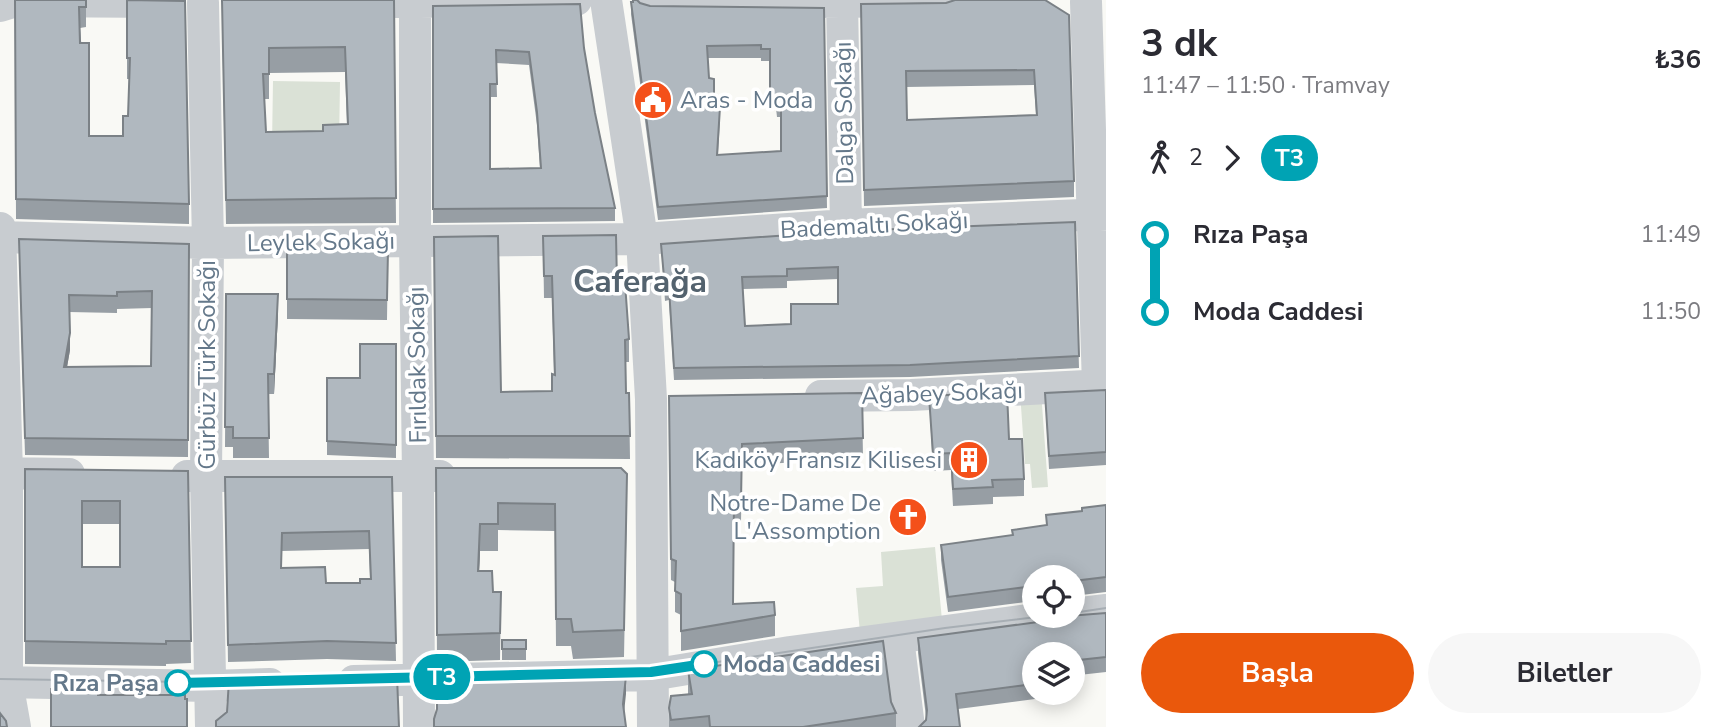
<!DOCTYPE html>
<html lang="tr">
<head>
<meta charset="utf-8">
<style>
	body { margin:0; font-family:"Nunito Sans",sans-serif; background:#f7f7f7; color:#2b2b33; height:100vh; display:flex; flex-direction:column; font-size:26px; white-space:nowrap }
	* { box-sizing:border-box; margin:0 }
	p { font-size:23px; color:#7c7c81 }
	.icon { flex:none; width:38px; height:38px; fill:none; stroke:currentColor; stroke-width:2; stroke-linecap:round; stroke-linejoin:round }
	.map { position:relative; flex:1; overflow:hidden }
	.panel { display:flex; flex-direction:column; background:#fff; width:630px }
	.panel>* { flex:none }
	.badge { padding:0 14px; border-radius:23px; font-size:24px; line-height:46px }
	.buttons { position:absolute; left:1022px; top:565px; display:grid; gap:14px }
	.buttons a { display:grid; place-items:center; width:63px; height:63px; border-radius:50%; background:#fff; box-shadow:0 4px 18px #0003; font-size:35px }
	.map>.badge { position:absolute; translate:-50% -50%; box-shadow:0 0 0 4px #fff }
	.legs { display:flex; align-items:center; gap:10px; height:77px; padding:0 35px; font-size:23px }
	.legs p { margin-inline-start:auto }
	.headline { display:flex; align-items:center; justify-content:space-between; height:119px; padding:0 35px }
	h1 { font-size:38px; font-weight:700; line-height:52px }
	.primary-button { display:flex; gap:14px; margin-top:auto; padding:14px 35px }
	.primary-button a { flex:1; height:80px; border-radius:42px; background:#ea580c; color:#fff; font-size:28px; font-weight:700; line-height:80px; text-align:center }
	.primary-button a+a { background:#f7f7f7; color:#2b2b33 }
	ul { padding:0 35px; list-style:none }
	li { display:flex; align-items:center; gap:24px; height:77px; font-size:26px }
	li i { display:grid; place-items:center; width:10px; height:100%; margin:0 9px; background:currentColor }
	li i::after { content:''; width:18px; height:18px; margin:-9px; border:5px solid; border-radius:50%; background:#fff }
	li p { margin-inline-start:auto }
	li:first-child i { background:linear-gradient(#0000 50%,currentColor 0) }
	li:last-child i { background:linear-gradient(currentColor 50%,#0000 0) }
	main { display:flex; flex:1; min-height:0 }
	.map>svg:first-child { display:block }
</style>
</head>
<body>
<main>
<div class="map">
<svg width="1106" height="727" viewBox="0 0 1106 727">
	<rect width="100%" height="100%" fill="#f9f9f5"/>
	<path fill="#dae1d6" d="M273,81L340,82L339,146L272,145Z
		M1041,391L1048,487L1032,488L1030,464H1025L1020,392Z
		M935,547L942,620L860,633L856,588L883,586L881,552Z"/>
	<g fill="none" stroke-linecap="round" stroke-linejoin="round">
		<path stroke="#c8ccd0" stroke-width="32" d="M606,0L642,239L651,399L653,727
			M650,0L842,2L946,0
			M842,0L846,225
			M396,2L576,0
			M415,2V241L418,476L419,727
			M1086,2L1098,386
			M203,3L208,243L206,476L211,727
			M0,6L16,1L169,2
			M0,228L7,473V682L15,727
			M0,237L208,243L642,239L846,225L1106,214
			M821,396L911,395L1106,385
			M0,473L69,474
			M187,476H440
			M1073,614L1106,610
			M898,638L909,727
			M354,681L651,675L790,652L1058,616
			M0,682L210,686L270,684"/>
		<path stroke="#a7aeb4" stroke-width="2" d="M1073,613L1106,608
			M0,679L247,683
			M377,679L651,672L945,628L1045,616"/>
	</g>
	<path fill="#979ea4" fill-rule="evenodd" d="M15,0H86V27L80,28L89,136H123L128,116L129,79H127V0L189,204V224L16,219Z
		M394,0L396,223L226,224L222,21ZM345,72L347,125L323,131L266,132L264,99H269V73Z
		M632,0H637L640,3L650,6L824,8L827,208L658,220L631,14ZM708,58H761V61H770V108H776L777,117H781V151L718,155L720,119L714,107L709,78Z
		M1045,0L1074,181V197L864,206L861,4ZM1034,85L1036,115L907,120L906,87Z
		M433,6L584,48L595,113L615,208V221L433,223ZM496,63L529,65L537,125L540,168L490,169V97H497Z
		M1075,222L1079,368L910,377L674,380L669,300L665,301L661,244ZM838,279V304L791,324L745,326L743,289L787,288V281Z
		M543,236L617,283L629,339V362H626V393H629L630,459L436,458L434,237L501,392L552,391L554,375L552,298H544Z
		M189,244L188,457L25,455L19,256ZM152,308L151,366L67,367L70,350L69,312L117,313V309Z
		M287,249L388,250L387,320L287,319Z
		M226,294L278,314L274,394H268L269,458H233V447H225Z
		M396,344V458L327,455V378H360Z
		M1106,390V465L1049,469L1045,393Z
		M862,393L863,459L742,465L741,522H734L733,604L775,615V636L681,651V615L675,612V582L671,580L669,396Z
		M929,396L1009,439L1024,479V496L993,497V504L953,506L951,470L933,471Z
		M436,468L627,501L624,657L573,659L571,646H556L555,531L498,530V551H480L479,571L493,592H501L500,660L437,662Z
		M25,469L188,471L191,663L166,664V666L25,664ZM82,524H120V567H82Z
		M225,477H392L396,661L327,659L228,662ZM369,549L370,579L360,583H326L282,568V551Z
		M1106,505V592L1073,596V578H1034V601L948,612L941,560V545L1012,535V530L1046,525V515L1082,511Z
		M1106,613V672L1079,675V679L1073,680V654H1034V693H1050V697L958,709L926,720V717L918,653V638Z
		M502,640H526V660H502Z
		M688,670L891,702L896,713V727H669V708L688,694Z"/>
	<path fill="#7b8186" d="M278,294V314L274,394V374Z
		M70,333V350L64,384V367Z
		M480,524V551L478,598V571Z
		M626,676V694L623,722V704Z"/>
	<path fill="#b0b8bf" stroke="#7b8186" stroke-width="2" fill-rule="evenodd" d="M15,0H86V7H79L80,43H89V136H123V116H128L130,58H127V0L185,1L189,204L16,199Z
		M222,0H394L396,198L226,200ZM345,47L348,124L323,125V131L266,132L263,74H269V48Z
		M633,0H637L640,3L650,6L824,8L827,196L658,207L631,2H633ZM761,45V49H770V96H776L777,105H781V151L717,155L720,107H714V79L709,78L707,46Z
		M955,0H1045L1069,15L1074,181L864,190L861,4L946,3ZM1034,70L1037,115L907,120L906,71Z
		M580,4L584,48L595,113L615,208L433,209V6ZM496,50L529,52L537,112L541,168L490,169V84H497Z
		M1075,222L1079,356L910,365L674,368L669,288H665L661,244L847,231ZM838,267V304H791V324L745,326L742,277L787,276V269Z
		M616,235L617,283H625L629,339L625,340L626,393H629L630,436H436L434,237L498,236L501,392L552,391V374L555,375L552,276H544L543,236Z
		M19,239L189,244L188,440L25,438ZM152,291L151,366L64,367L70,333L69,295L117,296V292Z
		M287,249L388,250L387,300L287,299Z
		M226,294H278L274,374H268L269,438H233V427H225Z
		M360,344H396V445L327,441V378H360Z
		M1106,390V452L1049,456L1045,393Z
		M1007,392L1009,439H1022L1024,479L992,480L993,487L953,489L951,453L933,454L929,396Z
		M862,393L863,438L742,444L741,501H734L733,604L774,602L775,615L681,631V594L675,591L676,561L671,559L669,396Z
		M436,468H621L627,474L624,630L573,632L571,619H556L555,504L498,503V524H480L478,571H492L493,592H501L500,633L437,635Z
		M25,469L188,471L191,641H166V644L25,641ZM82,501H120V567H82Z
		M225,477H392L396,643L327,641L228,645ZM369,531L371,579H360V583H326L325,567L281,568L282,533Z
		M1106,505V577L1073,581V578H1034V586L948,597L941,545L1013,535L1012,530L1047,525L1046,515L1082,511V508Z
		M1106,613V657L1079,660V664L1073,665V654H1034V684L956,694L960,727H919L926,720L927,710L918,638L1060,619L1068,616Z
		M502,640H526V649H502Z
		M883,641L891,702L896,713L803,727H710L709,716L671,720L669,708L671,696L692,694L688,670Z
		M397,676L399,727H216V721L227,712L229,680Z
		M626,676L623,704L626,727H434V719L437,709V681Z
		M51,689L98,690V695H185V699H187V727H51Z
		M0,713L6,721L7,727H0Z"/>
	<g fill="none" stroke-linecap="round" stroke-linejoin="round">
		<g stroke="#fff" stroke-width="16">
			<path id="line-1" d="M178,683L651,672L704,664"/>
		</g>
		<use href="#line-1" stroke="#00a3b4" stroke-width="10"/>
	</g>
	<defs>
		<g id="civic-disc" transform="scale(2.0125)"><circle r="9.5" fill="#f4501a" stroke="#fff"/><path d="M-.6-6.5H3V-4.5H.6V-3L4-1V1h2V6H-6V1h2V-1L-.6-3ZM-1.2 2.5V6h2.4V2.5Z" fill="#fff"/></g>
		<g id="building-disc" transform="scale(2.0125)"><circle r="9.5" fill="#f4501a" stroke="#fff"/><path d="M-4-6H4V6H1V3H-1V6H-4ZM-2.5-4.3h1.7v1.8h-1.7ZM.8-4.3h1.7v1.8H.8ZM-2.5-1h1.7V.8h-1.7ZM.8-1h1.7V.8H.8Z" fill="#fff"/></g>
		<g id="church-disc" transform="scale(2.0125)"><circle r="9.5" fill="#f4501a" stroke="#fff"/><path d="M-1.2-6h2.4v3.5h3.3v2.4h-3.3V6h-2.4V-.1h-3.3v-2.4h3.3Z" fill="#fff"/></g>
	</defs>
	<g fill-rule="evenodd">
		<use href="#civic-disc" x="653" y="100"/>
		<use href="#building-disc" x="969" y="460"/>
		<use href="#church-disc" x="908" y="517"/>
	</g>
	<g fill="#fff" stroke="#00a3b4" stroke-width="3.5">
		<circle cx="704" cy="664" r="12"/>
		<circle cx="178" cy="683" r="12"/>
	</g>
	<g text-anchor="middle" dominant-baseline="central" stroke-width="7" stroke-linejoin="round" paint-order="stroke">
		<g font-size="24" fill="#64788a" stroke="#fff" text-anchor="end">
			<text x="680" y="100" text-anchor="start">Aras - Moda</text>
			<text x="942" y="460">Kadıköy Fransız Kilisesi</text>
			<text x="881" y="503">Notre-Dame De<tspan x="881" dy="28">L'Assomption</tspan></text>
		</g>
		<g font-size="24" fill="#64788a" stroke="#fff">
			<text transform="translate(844 113) rotate(-91)">Dalga Sokağı</text>
			<text transform="translate(874 225) rotate(-3)">Bademaltı Sokağı</text>
			<text transform="translate(321 242) rotate(-1)">Leylek Sokağı</text>
			<text transform="translate(207 365) rotate(-90)">Gürbüz Türk Sokağı</text>
			<text transform="translate(417 365) rotate(-91)">Fırıldak Sokağı</text>
			<text transform="translate(942 393) rotate(-2)">Ağabey Sokağı</text>
		</g>
		<g font-size="24" font-weight="bold" fill="#64788a" stroke="#fff" text-anchor="start">
			<text x="723" y="664">Moda Caddesi</text>
			<text x="159" y="683" text-anchor="end">Rıza Paşa</text>
		</g>
		<g font-size="32" font-weight="bold" fill="#53626e" stroke="#fff">
			<text x="640" y="281">Caferağa</text>
		</g>
	</g>
</svg>
<div class="buttons">
<a><svg class="icon" aria-label="locate" viewBox="0 0 24 24"><circle cx="12" cy="12" r="6"/><path d="M12 2v4M12 18v4M2 12h4M18 12h4"/></svg></a>
<a><svg class="icon" aria-label="layers" viewBox="0 0 24 24"><path d="M12 4l9 5-9 5-9-5zM3 14l9 5 9-5"/></svg></a>
</div>
<b class="badge" style="left:442px;top:677px;background:#00a3b4;color:#fff">T3</b>
</div>
<section class="panel">
<div class="headline"><div><h1>3 dk</h1><p>11:47 – 11:50 · Tramvay</p></div><b>₺36</b></div>
<div class="legs"><svg class="icon" aria-label="walk" viewBox="0 0 24 24"><circle cx="13" cy="4" r="2"/><path d="M13 8l-2 6 4 7M11 14l-3 7M7 12l3-4h3l4 4"/></svg>2<svg class="icon" aria-label="forward" viewBox="0 0 24 24"><path d="M9 5l7 7-7 7"/></svg><b class="badge" style="background:#00a3b4;color:#fff">T3</b></div>
<ul>
<li><i style="color:#00a3b4"></i><b>Rıza Paşa</b><p>11:49</p></li>
<li><i style="color:#00a3b4"></i><b>Moda Caddesi</b><p>11:50</p></li>
</ul>
<div class="primary-button"><a>Başla</a><a>Biletler</a></div>
</section>
</main>
</body>
</html>
